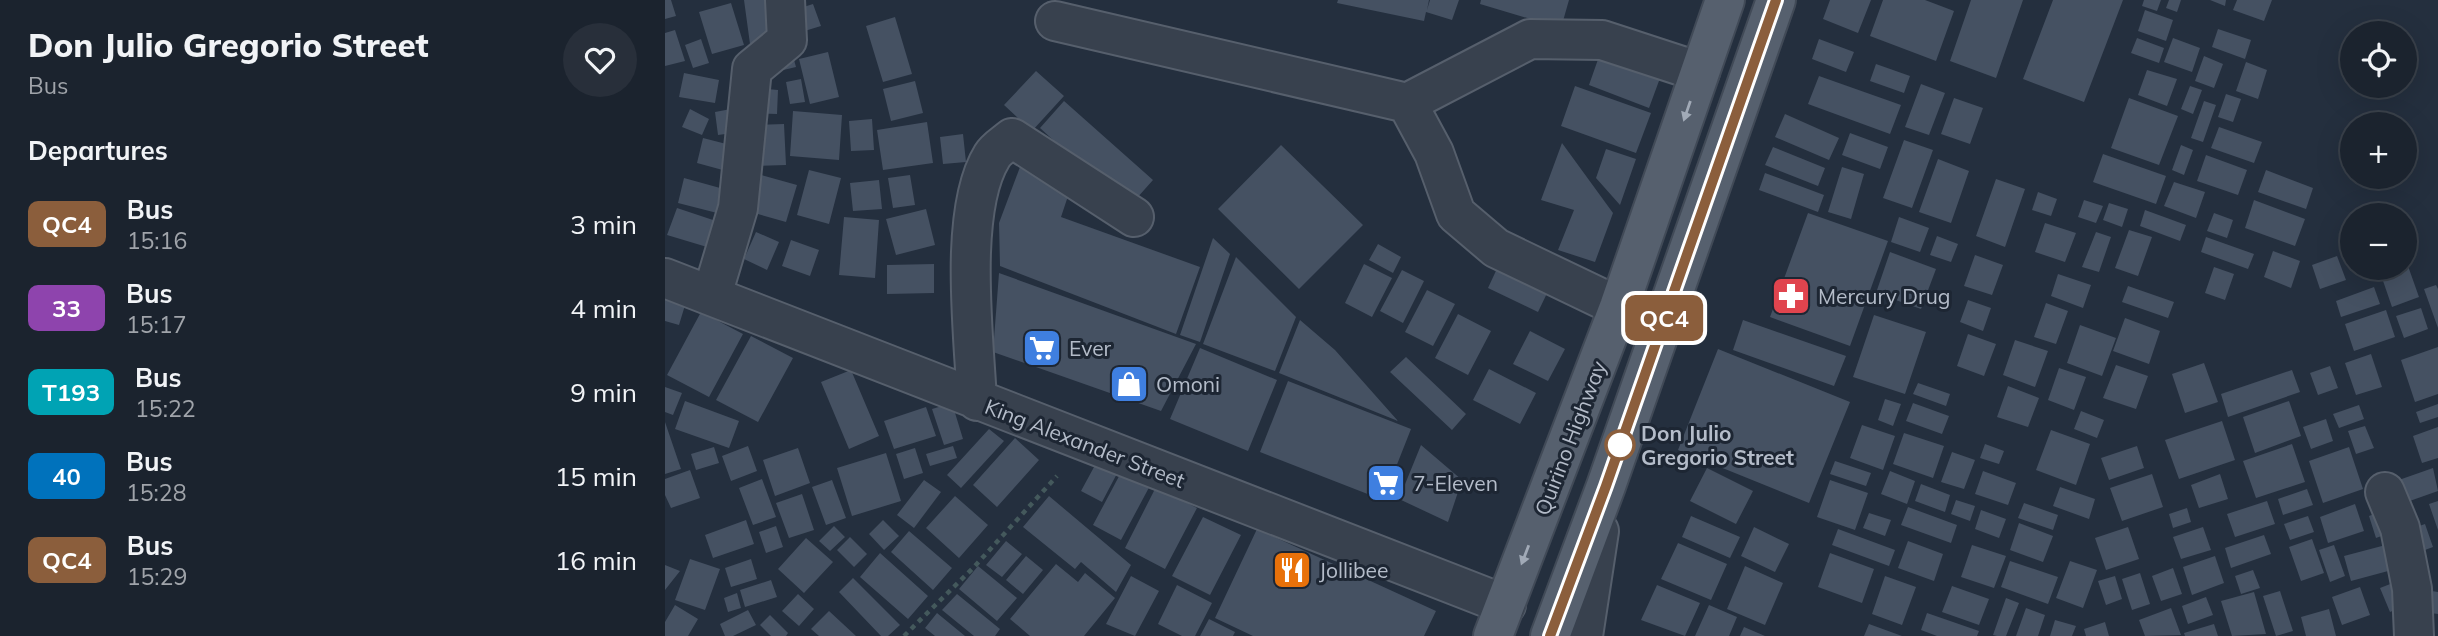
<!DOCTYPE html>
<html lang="en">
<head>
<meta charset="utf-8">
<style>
	body { margin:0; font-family:Mulish,sans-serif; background:#282f3a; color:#f1f3f6; height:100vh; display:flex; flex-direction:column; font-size:26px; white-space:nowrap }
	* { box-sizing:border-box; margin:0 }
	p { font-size:23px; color:#a0a4aa }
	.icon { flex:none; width:38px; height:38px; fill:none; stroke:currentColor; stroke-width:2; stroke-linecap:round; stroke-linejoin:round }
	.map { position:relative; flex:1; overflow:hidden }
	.sheet { display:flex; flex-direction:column; background:#1b232e; width:665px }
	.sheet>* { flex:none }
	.badge { padding:0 14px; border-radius:10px; font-size:24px; line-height:46px }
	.controls { position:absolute; left:1675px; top:21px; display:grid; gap:14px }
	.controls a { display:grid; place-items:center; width:77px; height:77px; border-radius:50%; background:#1b232e; box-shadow:0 7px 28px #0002,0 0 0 2px #39404a; font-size:35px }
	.map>.badge { position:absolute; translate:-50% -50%; box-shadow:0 0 0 4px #fff }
	h2 { padding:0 28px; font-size:26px; line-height:63px }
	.round { display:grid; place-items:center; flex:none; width:74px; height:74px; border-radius:37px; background:#282f3a }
	.headline { display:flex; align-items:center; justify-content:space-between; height:119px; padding:0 28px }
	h1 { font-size:33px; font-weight:800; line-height:52px }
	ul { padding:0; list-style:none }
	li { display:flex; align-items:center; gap:21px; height:84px; padding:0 28px }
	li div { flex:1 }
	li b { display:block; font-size:26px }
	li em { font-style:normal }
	li .badge { min-width:77px; font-weight:700; text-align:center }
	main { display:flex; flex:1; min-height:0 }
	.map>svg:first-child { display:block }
</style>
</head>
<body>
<main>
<section class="sheet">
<div class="headline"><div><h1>Don Julio Gregorio Street</h1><p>Bus</p></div><a class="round"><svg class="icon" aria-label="heart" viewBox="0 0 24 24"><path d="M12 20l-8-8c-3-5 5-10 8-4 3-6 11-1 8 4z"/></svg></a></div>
<h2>Departures</h2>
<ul>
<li><span class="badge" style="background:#8b5e3c;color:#fff">QC4</span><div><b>Bus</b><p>15:16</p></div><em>3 min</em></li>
<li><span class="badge" style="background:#8e44ad;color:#fff">33</span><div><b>Bus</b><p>15:17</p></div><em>4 min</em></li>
<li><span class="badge" style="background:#00a3b4;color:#fff">T193</span><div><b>Bus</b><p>15:22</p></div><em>9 min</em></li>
<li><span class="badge" style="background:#0072bc;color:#fff">40</span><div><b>Bus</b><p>15:28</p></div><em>15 min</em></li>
<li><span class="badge" style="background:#8b5e3c;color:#fff">QC4</span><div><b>Bus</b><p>15:29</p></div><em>16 min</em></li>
</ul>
</section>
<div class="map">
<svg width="1773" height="636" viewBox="0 0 1773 636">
	<rect width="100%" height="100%" fill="#242f3e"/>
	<path fill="#455162" d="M0,0H6L11,16L0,19Z
		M79,0H111L116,40L85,44Z
		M673,0H764L762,10L765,0H794L787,20L761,12L759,21L672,3Z
		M816,0H904L896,28L815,4Z
		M1165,0H1206L1193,33L1158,19Z
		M1218,0H1260L1289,11L1271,61L1205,36Z
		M1306,0H1358L1331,78L1285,61Z
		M1388,0H1458L1419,102L1358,79Z
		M1479,0H1496L1492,11L1477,6Z
		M1504,0H1516L1512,12L1501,8Z
		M1545,0H1561L1560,6Z
		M1572,0H1607L1599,21L1568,10Z
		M66,3L79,45L47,54L34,12Z
		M148,4L156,26L133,33L126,11Z
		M1480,10L1508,20L1501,41L1473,31Z
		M230,17L247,74L218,82L201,26Z
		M1553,29L1586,40L1580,59L1547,47Z
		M10,30L20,61L0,66V33Z
		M1472,38L1499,48L1494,63L1466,53Z
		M1508,38L1535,48L1527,72L1499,62Z
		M36,39L44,63L28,68L20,45Z
		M1154,39L1189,52L1181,72L1147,59Z
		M937,48L998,70L984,108L924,85Z
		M126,49L131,67L114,71Z
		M163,52L174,97L145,104L134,59Z
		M1539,56L1558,64L1549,88L1530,81Z
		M1581,62L1602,70L1593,99L1571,91Z
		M1211,64L1245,76L1239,93L1205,81Z
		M1482,70L1512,79L1502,106L1473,95Z
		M371,71L399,96L367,131L339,105Z
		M19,73L54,80L50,103L14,97Z
		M1154,76L1236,105L1225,134L1143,104Z
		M136,79L140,102L125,104L121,82Z
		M250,81L258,113L226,121L218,89Z
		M1256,84L1280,93L1264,135L1240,127Z
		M910,86L986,113L971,153L896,126Z
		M1525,86L1537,90L1528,114L1516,109Z
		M90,88L113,90L112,114L88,113Z
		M1561,94L1576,99L1568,122L1553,117Z
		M1289,98L1318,108L1305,144L1276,134Z
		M1464,98L1513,116L1494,165L1446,148Z
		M399,101L488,180L463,208L375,128Z
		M1539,101L1551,105L1538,142L1526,138Z
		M71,108L75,132L53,135L50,112Z
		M25,109L44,119L37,135L17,127Z
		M128,111L177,115L174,160L125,156Z
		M1120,114L1174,138L1164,160L1110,137Z
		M207,119L209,150L186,151L184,121Z
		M262,122L268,163L218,170L212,130Z
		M119,124L121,165L88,166L87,125Z
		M1554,127L1597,142L1589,163L1546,148Z
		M1185,133L1223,147L1215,169L1177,155Z
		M298,134L301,162L278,164L275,137Z
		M38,138L73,147L65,172L32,163Z
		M1239,140L1268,150L1247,208L1218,198Z
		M897,143L948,213L930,262L893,250L909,210L876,200Z
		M616,145L698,225L634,289L553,209Z
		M1516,145L1528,150L1519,175L1507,170Z
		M1108,147L1160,168L1153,186L1100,165Z
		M941,149L971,159L955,205L931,178Z
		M1438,154L1501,176L1491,204L1428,182Z
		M1541,155L1582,170L1573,195L1532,181Z
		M1273,159L1304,171L1286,223L1254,212Z
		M355,167L406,187L396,217L535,267L511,334L335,266L334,223Z
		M1177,167L1199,174L1186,219L1163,212Z
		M144,170L176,178L164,224L132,215Z
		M1601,170L1648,188L1641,209L1593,192Z
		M89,173L132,185L121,222L79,210Z
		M1100,173L1159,195L1153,212L1094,190Z
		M245,175L250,205L228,208L223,178Z
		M19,178L66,191L60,215L13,203Z
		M1331,179L1360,189L1340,247L1311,236Z
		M214,180L217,209L188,211L185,183Z
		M1509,182L1540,192L1531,218L1499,206Z
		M1373,192L1392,199L1386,216L1367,210Z
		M1419,200L1438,206L1431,223L1413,217Z
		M1589,200L1640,219L1630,246L1580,228Z
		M1444,203L1463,209L1457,227L1438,220Z
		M12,208L60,224L52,250L2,235Z
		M261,209L270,245L231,255L221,219Z
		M1480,210L1521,225L1515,241L1475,226Z
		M1143,213L1223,241L1185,346L1105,317Z
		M1549,213L1568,220L1562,238L1542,231Z
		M179,217L214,220L210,278L174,275Z
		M1234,217L1264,228L1255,252L1226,242Z
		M1380,223L1411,233L1400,262L1370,252Z
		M1464,230L1487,237L1473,276L1450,268Z
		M91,232L114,242L102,270L79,259Z
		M1431,232L1446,237L1434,272L1417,267Z
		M1272,236L1293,244L1286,262L1265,255Z
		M1541,237L1589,254L1583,269L1536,252Z
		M548,238L565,254L535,342L515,335Z
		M126,240L154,250L145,276L117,266Z
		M713,244L736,257L728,273L704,260Z
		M1608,251L1635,261L1626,288L1599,277Z
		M1225,252L1271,269L1256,309L1211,293Z
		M1310,255L1338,265L1327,295L1299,286Z
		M1672,256L1681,280L1655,289L1647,265Z
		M571,257L631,317L610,371L538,344Z
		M836,260L886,285L873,312L823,288Z
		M269,264V293L222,294V265Z
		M699,264L727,278L707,317L680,303Z
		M1743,266L1754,297L1727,307L1716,275Z
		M1549,267L1569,274L1560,300L1540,293Z
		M737,270L759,281L738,323L715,311Z
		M334,273L531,344L496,411L328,352Z
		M1393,274L1426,285L1418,308L1386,296Z
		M1771,285L1773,289V328L1759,289Z
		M1463,286L1509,302L1503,318L1457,302Z
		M1709,287L1715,304L1676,317L1671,301Z
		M762,290L790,304L768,346L740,332Z
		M0,296L21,302L14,325L0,321Z
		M1303,300L1326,308L1318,331L1295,322Z
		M1381,303L1403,311L1391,344L1369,337Z
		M1756,308L1763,329L1739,338L1731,316Z
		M1721,310L1730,337L1689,351L1680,324Z
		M36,312L78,334L44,397L2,375Z
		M793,314L826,331L803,375L770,358Z
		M1209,315L1261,332L1240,394L1188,377Z
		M1460,318L1495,331L1484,364L1448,351Z
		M635,320L670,350L733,421L614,373Z
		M1078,320L1181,356L1169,386L1068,350Z
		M1415,325L1451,338L1437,376L1402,363Z
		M865,331L900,349L883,381L848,364Z
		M1303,334L1331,344L1319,376L1292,366Z
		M86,336L128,358L93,422L51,400Z
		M1350,340L1383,351L1370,387L1338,375Z
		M1773,347V394L1750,402L1736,360Z
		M535,348L612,380L583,451L505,419Z
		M1053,349L1185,402L1144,503L1013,450Z
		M1706,354L1717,387L1691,395L1680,363Z
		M741,357L801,414L787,430L725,372Z
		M1539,363L1553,402L1520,413L1507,374Z
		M1451,365L1483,376L1471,409L1438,398Z
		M1665,366L1673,388L1653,395L1645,373Z
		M1394,368L1421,377L1409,410L1383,400Z
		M824,369L871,393L855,424L808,400Z
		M186,370L214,436L184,449L156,382Z
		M1627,370L1635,392L1563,417L1556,394Z
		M623,381L746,429L718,500L595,452Z
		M1253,383L1285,394L1281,406L1248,394Z
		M1343,386L1374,398L1363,427L1332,417Z
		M0,387L17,393L8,415L0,412Z
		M1220,399L1236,404L1228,426L1213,420Z
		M20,401L74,421L64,448L10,429Z
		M1624,401L1636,436L1590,453L1578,417Z
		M287,403L298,439L279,445L267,409Z
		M1248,403L1284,416L1277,434L1241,421Z
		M1773,404V417L1755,423L1751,412Z
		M1694,405L1699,419L1674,428L1668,414Z
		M261,407L271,436L229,449L219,421Z
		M1416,411L1439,420L1432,438L1409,429Z
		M1661,419L1668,441L1646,449L1638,427Z
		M1557,421L1570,460L1514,479L1500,440Z
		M0,422L16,469L0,474Z
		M1197,425L1230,436L1218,470L1185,458Z
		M1700,426L1709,448L1691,454L1683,431Z
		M1773,427V458L1757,463L1748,436Z
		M324,429L339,441L296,488L282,475Z
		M1386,430L1425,444L1411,485L1371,470Z
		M1239,433L1279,446L1268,478L1228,464Z
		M350,438L374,460L332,507L308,485Z
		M1320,444L1339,451L1334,464L1315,458Z
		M1627,444L1640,482L1591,498L1578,461Z
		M756,445L797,480L783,522L734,499Z
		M83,446L92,471L66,481L57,456Z
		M288,446L292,458L265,466L261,454Z
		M1472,446L1479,468L1444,480L1436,458Z
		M49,447L54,463L31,470L26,454Z
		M1684,447L1698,489L1658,503L1644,461Z
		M133,448L145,483L110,496L98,460Z
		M250,448L258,473L239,479L231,454Z
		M1287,452L1310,460L1299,489L1276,482Z
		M221,453L236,501L187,516L172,468Z
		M435,456L456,466L437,502L416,491Z
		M1170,461L1206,473L1201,486L1165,474Z
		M460,465L488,480L456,540L428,525Z
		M1042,468L1088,491L1071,524L1025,501Z
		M1768,468L1773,491L1739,503L1731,481Z
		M25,470L35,498L6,508L0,495V479Z
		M1225,471L1250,481L1242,504L1216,494Z
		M1318,471L1351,483L1343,505L1310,494Z
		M1487,474L1498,507L1457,521L1445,488Z
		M1555,474L1563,499L1534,508L1526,485Z
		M97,479L111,517L88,525L74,488Z
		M167,480L181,518L161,525L147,487Z
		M259,480L276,492L249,528L232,515Z
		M1165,480L1203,493L1190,530L1152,517Z
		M1256,484L1285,495L1280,512L1250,501Z
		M491,487L532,508L500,569L460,548Z
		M1395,487L1430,499L1424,519L1388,506Z
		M1642,489L1648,505L1618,515L1613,499Z
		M137,494L149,530L124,538L111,503Z
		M290,496L323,525L294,558L261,528Z
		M384,496L466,565L451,592L416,562L410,569L358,527Z
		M1291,500L1310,506L1305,521L1286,514Z
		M1602,501L1610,524L1570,537L1562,514Z
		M1773,501V530L1764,504Z
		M1359,503L1393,515L1388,530L1353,518Z
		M1690,504L1699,531L1663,543L1655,517Z
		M1243,507L1292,525L1286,543L1236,525Z
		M1522,508L1526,522L1508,528L1504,514Z
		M1316,510L1341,519L1334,538L1310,529Z
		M1714,512L1722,534L1711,538L1704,516Z
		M1204,513L1226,520L1220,536L1198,528Z
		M1026,516L1075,537L1065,558L1017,537Z
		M1643,516L1649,532L1625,540L1619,524Z
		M538,517L576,535L545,595L507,576Z
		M81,520L89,544L48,558L40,535Z
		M218,520L234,536L219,550L204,534Z
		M1354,523L1388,536L1378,562L1345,550Z
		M1760,524L1768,547L1749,554L1740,531Z
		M111,526L118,547L101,553L94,532Z
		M169,526L180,537L165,551L154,541Z
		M1089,527L1124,544L1110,572L1076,556Z
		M1463,527L1474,559L1441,570L1430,538Z
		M1538,527L1546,550L1516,559L1508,537Z
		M592,529L771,611L759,636H588L550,618Z
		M1173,529L1230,550L1224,566L1167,545Z
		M244,531L287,568L268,590L226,552Z
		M1599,535L1606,554L1566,568L1560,548Z
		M185,537L202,554L189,567L172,550Z
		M141,538L168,562L139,593L113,569Z
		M1647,539L1659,573L1636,581L1624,547Z
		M341,541L357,554L337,577L321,565Z
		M1243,541L1278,554L1269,581L1233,568Z
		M1732,542L1738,567L1686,581L1679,556Z
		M1013,543L1062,564L1046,600L996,579Z
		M1307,545L1341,556L1329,588L1296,577Z
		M1669,545L1680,576L1665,582L1654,550Z
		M215,553L263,596L243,619L195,577Z
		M1165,553L1209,569L1197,603L1153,587Z
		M361,556L378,570L358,594L341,580Z
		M1550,556L1559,583L1527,595L1518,567Z
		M25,559L55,569L40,610L10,600Z
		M86,559L92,579L66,587L60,568Z
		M1345,561L1393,577L1383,604L1336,587Z
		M1405,561L1432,570L1418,608L1391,598Z
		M391,564L413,582L420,573L450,598L419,636H365L345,619Z
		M0,565L15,571L0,590Z
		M313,566L352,598L332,621L294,589Z
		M1080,566L1118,583L1100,625L1062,609Z
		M1508,568L1517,594L1496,601L1487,576Z
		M1588,570L1595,588L1576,594L1570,576Z
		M1475,573L1485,604L1467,610L1457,579Z
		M466,576L494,591L470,636L441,624Z
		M1220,576L1251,587L1237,625L1207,614Z
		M1450,576L1457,599L1441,605L1433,581Z
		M188,578L235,625L223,636H216L174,592Z
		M106,580L112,597L80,607L75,590Z
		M1733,581L1743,604L1725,612L1715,588Z
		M512,585L547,603L530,636H517L493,624Z
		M992,585L1035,603L1020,636L976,620Z
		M1287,586L1324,599L1314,625L1277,612Z
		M1695,587L1705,615L1677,625L1667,597Z
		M1754,589L1773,592V614L1751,611Z
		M1615,591L1628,631L1611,636L1598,596Z
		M1589,592L1601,634L1567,636L1556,601Z
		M72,593L76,608L63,612L59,598Z
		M133,594L149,609L134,626L117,611Z
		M292,594L335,629L330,636H309L277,610Z
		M1541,597L1548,615L1523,624L1517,606Z
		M1341,598L1354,603L1341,636H1332L1328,635Z
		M10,605L33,619L23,636H0V622Z
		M1044,605L1072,617L1064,636H1030Z
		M1361,608L1380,615L1373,636H1351Z
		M1506,608L1516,635L1480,636L1474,620Z
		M1664,609L1671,636H1641L1636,617Z
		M83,610L91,625L68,636H60L55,624Z
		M164,611L191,636H154L146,629Z
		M272,613L300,636H270L260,628Z
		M1262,613L1314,631L1312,636H1272L1256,630Z
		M105,615L123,633L121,636H106L95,625Z
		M544,619L570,632L568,636H535Z
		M1390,620L1411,626L1407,636H1385Z
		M1440,622L1444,636H1421L1419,629Z
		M1204,624L1237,636H1199Z
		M1549,624L1553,636H1520L1519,633Z
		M1079,627L1100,636H1075Z"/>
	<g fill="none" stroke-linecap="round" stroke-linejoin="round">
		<g stroke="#565f6c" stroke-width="42">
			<path id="minor" d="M390,21L742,103L769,153L791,214L831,248L954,307
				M742,103L865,39L937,40L1035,72
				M0,278L841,605
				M47,295L73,208L87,69L122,40L120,0
				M312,401C309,337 293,211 327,156C331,149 340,144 347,138L469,217
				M1720,492L1735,528L1747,589L1749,636
				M918,636L934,531"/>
		</g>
		<g stroke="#414a57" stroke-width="42">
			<path id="major" d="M828,636L954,307L1060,0
				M885,636L941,486L1111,0"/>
		</g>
		<path stroke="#44595c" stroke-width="4.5" stroke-dasharray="5 5" stroke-linecap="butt" d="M239,636L309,567L392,476"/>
		<use href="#minor" stroke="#38414e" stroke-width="38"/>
		<use href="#major" stroke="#56606e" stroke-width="38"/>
	</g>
	<defs><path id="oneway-solid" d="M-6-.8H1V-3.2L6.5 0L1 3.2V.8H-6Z" transform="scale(1.75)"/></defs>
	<g fill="#a1aab7">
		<use href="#oneway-solid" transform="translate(1022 111) rotate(109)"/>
		<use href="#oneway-solid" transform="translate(860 555) rotate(111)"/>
	</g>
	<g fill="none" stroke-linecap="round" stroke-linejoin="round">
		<g stroke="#fff" stroke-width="16">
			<path id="line" d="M885,636L941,486L1111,0"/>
		</g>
		<use href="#line" stroke="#8b5e3c" stroke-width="10"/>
	</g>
	<defs>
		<g id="pharmacy-square" transform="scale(2.0125)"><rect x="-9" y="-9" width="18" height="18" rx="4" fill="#e0444e" stroke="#1d2633"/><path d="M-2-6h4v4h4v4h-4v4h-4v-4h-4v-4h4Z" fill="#fff"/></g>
		<g id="supermarket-square" transform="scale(2.0125)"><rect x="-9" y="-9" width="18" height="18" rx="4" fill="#3f7fe0" stroke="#1d2633"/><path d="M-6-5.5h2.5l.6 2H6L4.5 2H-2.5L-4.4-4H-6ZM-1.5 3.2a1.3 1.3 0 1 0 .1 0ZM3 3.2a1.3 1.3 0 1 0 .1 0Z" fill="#fff"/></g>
		<g id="shop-square" transform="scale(2.0125)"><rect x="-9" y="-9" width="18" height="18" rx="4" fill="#3f7fe0" stroke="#1d2633"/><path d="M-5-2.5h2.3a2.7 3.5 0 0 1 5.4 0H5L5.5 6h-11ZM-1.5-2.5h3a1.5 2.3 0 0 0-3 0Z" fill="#fff"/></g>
		<g id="restaurant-square" transform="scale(2.0125)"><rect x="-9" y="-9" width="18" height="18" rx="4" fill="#e8710a" stroke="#1d2633"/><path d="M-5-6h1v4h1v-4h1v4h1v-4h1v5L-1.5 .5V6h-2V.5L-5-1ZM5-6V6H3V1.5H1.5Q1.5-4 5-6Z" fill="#fff"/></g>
	</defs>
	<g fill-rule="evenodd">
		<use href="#pharmacy-square" x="1126" y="296"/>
		<use href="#supermarket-square" x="377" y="348"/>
		<use href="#shop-square" x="464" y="384"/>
		<use href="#supermarket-square" x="721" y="483"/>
		<use href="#restaurant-square" x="627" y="570"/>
	</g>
	<circle fill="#fff" stroke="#8b5e3c" stroke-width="3.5" cx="955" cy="445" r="14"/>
	<g text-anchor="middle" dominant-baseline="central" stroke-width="6" stroke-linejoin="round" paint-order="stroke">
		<g font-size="21" fill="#b4bcc9" stroke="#1d2633" text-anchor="start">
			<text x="1153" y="296">Mercury Drug</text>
			<text x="404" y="348">Ever</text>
			<text x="491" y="384">Omoni</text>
			<text x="748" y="483">7-Eleven</text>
			<text x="654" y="570">Jollibee</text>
		</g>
		<g font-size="21" font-weight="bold" fill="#b4bcc9" stroke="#1d2633" text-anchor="start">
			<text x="976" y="433">Don Julio<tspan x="976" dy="24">Gregorio Street</tspan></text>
		</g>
		<g font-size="21" fill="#b4bcc9" stroke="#1d2633">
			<text transform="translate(905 438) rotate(-69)">Quirino Highway</text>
			<text transform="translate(420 443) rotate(21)">King Alexander Street</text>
		</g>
	</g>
</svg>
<div class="controls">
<a><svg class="icon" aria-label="locate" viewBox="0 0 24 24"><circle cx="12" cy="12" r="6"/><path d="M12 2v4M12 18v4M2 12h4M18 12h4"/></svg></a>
<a>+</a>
<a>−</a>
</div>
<b class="badge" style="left:999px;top:318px;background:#8b5e3c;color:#fff">QC4</b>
</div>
</main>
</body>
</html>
